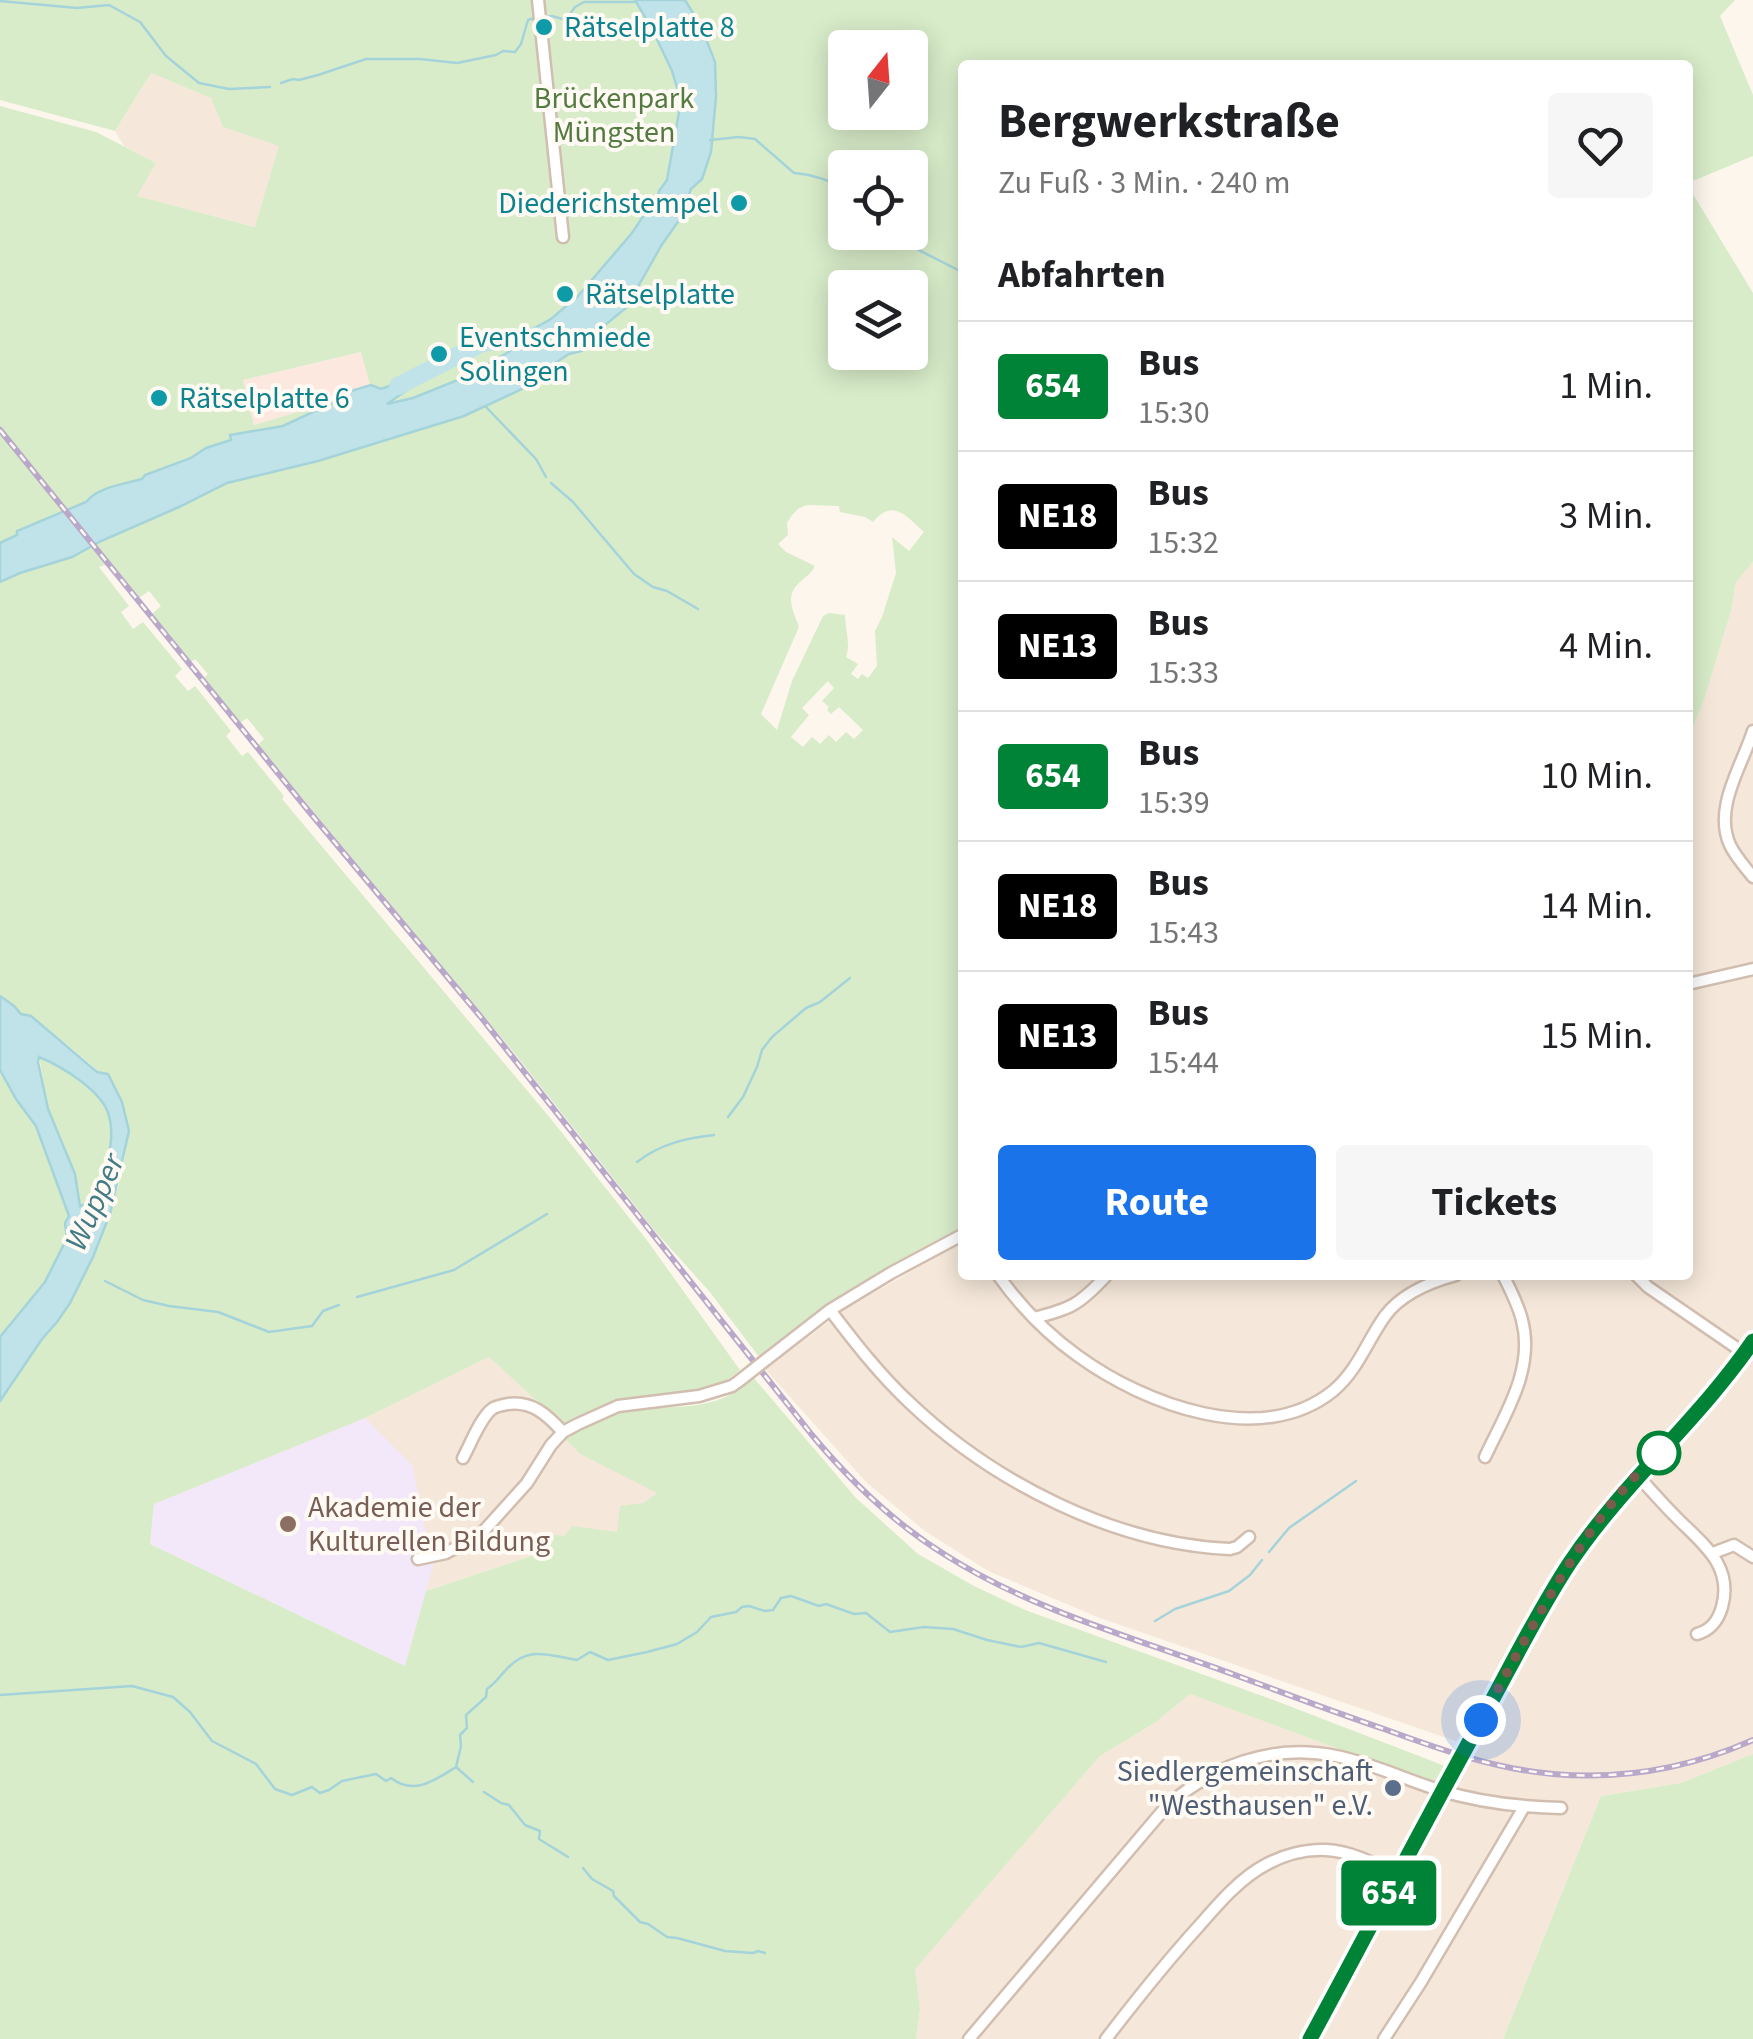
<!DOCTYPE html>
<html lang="de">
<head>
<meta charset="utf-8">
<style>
	body { margin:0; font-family:"Source Sans 3",sans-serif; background:#f6f6f6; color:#202124; height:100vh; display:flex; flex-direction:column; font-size:38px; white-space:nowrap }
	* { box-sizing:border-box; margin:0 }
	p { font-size:32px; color:#757577 }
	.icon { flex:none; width:55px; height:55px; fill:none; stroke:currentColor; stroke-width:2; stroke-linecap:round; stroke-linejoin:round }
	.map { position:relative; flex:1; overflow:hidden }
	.details { position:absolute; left:958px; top:60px; width:735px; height:1220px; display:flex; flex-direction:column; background:#fff; border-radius:10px; box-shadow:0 5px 25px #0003 }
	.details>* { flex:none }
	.badge { padding:0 20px; border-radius:8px; font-size:35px; line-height:65px }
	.needle { width:65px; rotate:17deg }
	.controls { position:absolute; left:828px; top:30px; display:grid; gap:20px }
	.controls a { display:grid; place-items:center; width:100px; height:100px; border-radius:10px; background:#fff; box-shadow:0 5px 25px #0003; font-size:50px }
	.you { position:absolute; width:50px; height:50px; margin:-25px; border:8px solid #fff; border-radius:50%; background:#1a73e8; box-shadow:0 0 0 15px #1a73e833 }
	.map>.badge { position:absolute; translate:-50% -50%; box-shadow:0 0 0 5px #fff }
	h2 { padding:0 40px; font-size:38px; line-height:90px }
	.round { display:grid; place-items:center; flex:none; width:105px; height:105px; border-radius:10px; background:#f6f6f6 }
	.headline { display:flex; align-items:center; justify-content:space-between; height:170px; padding:0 40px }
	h1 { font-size:48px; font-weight:700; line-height:75px }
	.action { display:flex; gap:20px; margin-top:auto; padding:20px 40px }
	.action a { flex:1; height:115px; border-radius:10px; background:#1a73e8; color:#fff; font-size:40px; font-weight:700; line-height:115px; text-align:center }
	.action a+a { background:#f6f6f6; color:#202124 }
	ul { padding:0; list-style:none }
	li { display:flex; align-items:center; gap:30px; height:130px; padding:0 40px; border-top:2px solid #e0e0e0 }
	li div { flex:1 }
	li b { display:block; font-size:38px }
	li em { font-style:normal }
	li .badge { min-width:110px; font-weight:700; text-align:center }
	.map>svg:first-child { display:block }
</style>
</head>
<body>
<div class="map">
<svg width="1753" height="2039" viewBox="0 0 1753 2039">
	<rect width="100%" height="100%" fill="#fdf6ec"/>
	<path fill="#f5e8da" d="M151,73L211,98L223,127L280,146L256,227L136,196L156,163L124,146L115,131Z
		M1753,562V1754L1681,1783L1601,1796L1503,2039H916L920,2010L914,1969L1100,1756L1156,1722L1190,1694L1435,1784L1458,1742L1100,1618L988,1571L925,1531L866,1482L765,1369L846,1309L962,1242V1275H1688V740L1705,697L1731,611L1736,582Z
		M489,1357L563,1425L565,1439L580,1454L658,1492L643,1503L618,1532L549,1556H530L426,1591L405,1666L154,1504L365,1418Z"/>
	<path fill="#fde8e0" d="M362,352L370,385L321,405L254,425L243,380Z"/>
	<path fill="#f3e8fa" d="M365,1418L412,1465L433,1566L405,1666L150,1544L154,1504Z"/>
	<path fill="#d8ecc9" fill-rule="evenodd" d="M0,0H651L680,49L702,179C722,117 719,57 685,0H1735L1720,16L1753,95V156L1688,183V65H962V1227L893,1264L760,1358L709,1291L655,1231L507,1044L258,745L264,739L247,718L240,723L204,678L208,674L195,659L191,662L152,614L161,606L149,591L139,598L111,563L99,567L129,606L121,612L133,629L143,622L182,669L175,676L188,691L195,686L231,731L226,736L242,756L248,752L284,796L282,799L551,1119L646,1239L740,1370L723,1384L690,1392L617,1401L575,1417L563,1425L489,1357L365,1418L154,1504L150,1544L405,1666L426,1591L531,1556H549L547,1534L564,1536L572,1526L617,1532L620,1506L643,1503L657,1493L580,1454L565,1439L570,1435C583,1429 596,1419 611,1414C659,1400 713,1420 753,1377L856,1498L918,1554L974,1586L1025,1610L1276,1701L1445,1766L1436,1785L1190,1694L1156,1722L1100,1756L915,1969L920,2010L916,2039H0V1401C16,1381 27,1357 43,1338C52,1326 64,1316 71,1302C95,1255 144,1148 121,1099C108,1073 55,1036 31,1016L21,1014L14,1006L0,996V106L96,132L156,163L137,196L255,227L279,146L223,127L211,98L151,73L115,131L0,100ZM845,48H910V112H845ZM845,168H910V232H845ZM845,288H910V352H845ZM361,352L370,385L321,405L254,425L243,380ZM808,505L839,506L840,512L865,517L873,522C893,498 906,516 924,532L909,551L892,537L896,573L882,617L875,631L877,666L868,678L862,674L858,679L851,674L858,664L846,657C851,644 845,629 845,615L829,613L823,616L792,681L777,730L761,714L799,627C794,612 785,598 797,585C804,577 810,576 815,566L786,552L778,544L788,535L787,523C793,514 797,507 808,505ZM828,681L834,688L822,701L829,707L827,710L831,714L839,707L863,730L854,739L846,732L836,742L829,735L820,744L812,737L803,747L791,737L809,715L802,708Z
		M1688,186L1753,293V562L1736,582L1731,611L1705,697L1688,740Z
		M39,1056C61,1067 102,1091 109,1116C114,1133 110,1154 105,1170C100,1187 98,1200 81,1207L75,1174L48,1109Z
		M0,1070L16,1099L36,1126L69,1216L65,1224L67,1238L45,1282L0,1337Z
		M1753,1754V2039H1503L1601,1796L1681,1783Z"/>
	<path fill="#bfe3e8" stroke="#a5d3da" stroke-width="2.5" fill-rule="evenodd" d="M635,0H685L701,26L715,62L716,96L711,152L702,179L691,189L680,219L661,246L626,308L589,338L582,351L569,354L552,365L522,389L464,416L318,461L227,483L179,507L101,541L72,557L20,573L0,582V543L17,535V531L86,502C98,487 124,484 142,479L145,475L191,458L206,448L231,440L230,435L283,426L341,399L344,393L371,385L381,389L417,376L420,381L387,404L413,398L468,376L510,351L514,339L551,319L578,296L632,233L650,206L658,198L659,191L667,180L681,101L672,71L652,29Z
		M0,996L14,1006L21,1014L31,1016L97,1072L108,1074L122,1102L129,1131L110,1214L93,1257L70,1303L57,1322L42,1339L0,1401V1337L45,1282L67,1238L65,1223L69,1216L36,1126L16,1099L0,1070ZM39,1057C61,1066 103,1091 109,1116C115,1136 108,1159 103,1178C98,1192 95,1202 80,1206L75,1174L48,1109L38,1062Z"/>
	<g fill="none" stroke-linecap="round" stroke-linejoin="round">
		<path stroke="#a5d3da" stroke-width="2.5" d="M0,1L77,8L109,5L140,22L166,56L199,83L229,89L270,87
			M542,17L552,16L566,20L575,7L584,2H634
			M281,83L293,79L299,80L318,75L366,59H420L457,63L496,55L503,51L515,52L521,44L528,20L534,18
			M710,140L739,137L755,139L794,173C809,174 834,180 845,192
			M899,240L962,272
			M486,407L536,459L546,477
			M551,483L573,502L634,574L653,587L667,591L698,609
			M728,1117L743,1097L757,1067L762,1050L772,1037L806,1008L820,1002L850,978
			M637,1162C660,1144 686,1138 714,1135
			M105,1281L143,1300L169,1306L218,1312L269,1332L312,1326L323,1311L339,1305
			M357,1297L454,1270L547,1214
			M1269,1552L1289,1528L1356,1481
			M1155,1621L1175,1609L1229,1591L1250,1575L1262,1560
			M0,1695L132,1686L173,1697L190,1712L212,1741L256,1764L275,1789L292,1795L312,1787L320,1793L329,1790L342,1781L376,1774L386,1781L391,1778C414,1796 435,1780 456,1767L461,1746L460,1735L467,1728L466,1715L486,1697L487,1689C496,1683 498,1678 505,1671C527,1645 548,1655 577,1660L590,1652L608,1660L647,1652L677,1644L697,1632L711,1617L736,1612L742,1607L749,1606L765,1611L773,1610L781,1598L791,1596L819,1606L826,1604L854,1614L866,1613L890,1632L924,1627L953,1629L987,1640L1021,1647L1039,1643L1106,1662
			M456,1767L473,1782
			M484,1792L501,1803L509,1805L525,1825L540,1831L539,1839L568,1857
			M583,1868L592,1879L613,1891L614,1896L640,1922L648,1924L667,1937L677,1938L725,1951L753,1953L758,1951L765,1953"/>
		<path stroke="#bfe3e8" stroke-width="18" d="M398,386L482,343L536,336"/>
		<g stroke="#d1beb0" stroke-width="15">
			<path id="minor" d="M538,0L563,237
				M1753,731C1742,766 1713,808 1730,845C1735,856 1745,867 1753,877
				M1688,984L1753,969
				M998,1275C1020,1306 1047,1334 1078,1356C1144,1404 1261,1449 1333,1391C1358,1370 1367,1341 1385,1316C1402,1293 1430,1282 1456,1275
				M1636,1275L1648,1287L1744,1353
				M830,1310C855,1343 880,1375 910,1403C993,1482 1114,1544 1230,1549L1237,1547L1249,1537
				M1034,1318C1070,1309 1079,1305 1105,1277
				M767,1359L830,1310L891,1273L962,1235
				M1485,1457C1505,1414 1535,1369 1522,1320C1518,1304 1510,1289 1503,1275
				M463,1458C470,1445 481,1417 492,1409C496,1406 504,1405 508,1404C533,1401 547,1415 563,1432
				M1638,1476C1650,1489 1662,1503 1675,1516C1700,1542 1734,1564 1722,1607C1718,1621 1711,1630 1697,1634
				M1713,1553L1734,1545L1753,1557
				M418,1559L446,1553L482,1533L527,1483L551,1445L563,1432L578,1424L618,1406L699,1396L732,1386L739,1381
				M969,2039L1165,1808C1211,1766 1272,1743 1336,1756C1371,1763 1404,1779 1439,1790C1478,1802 1520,1807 1561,1808
				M1106,2039C1136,2000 1166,1962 1199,1926C1218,1904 1240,1878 1267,1864C1284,1855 1306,1849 1326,1850C1352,1851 1375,1864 1398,1876
				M1384,2039L1421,1982L1524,1807"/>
		</g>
		<g stroke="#dad1cd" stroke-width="18">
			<path id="major" d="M1481,1720C1522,1646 1560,1571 1613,1504C1657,1447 1712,1400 1753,1341
				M1310,2039L1444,1788"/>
		</g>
		<use href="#minor" stroke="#fff" stroke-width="10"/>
		<use href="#major" stroke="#fbd9a5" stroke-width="12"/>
		<g stroke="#b9a8c9" stroke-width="6">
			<path id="rail" d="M0,430L307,809L480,1016L812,1435C851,1482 895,1524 947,1556C1034,1611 1138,1639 1235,1675C1284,1693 1334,1712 1384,1729C1439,1749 1494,1769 1553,1774C1621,1780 1690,1768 1753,1740"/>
		</g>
		<use href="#rail" stroke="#fffaf3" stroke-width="2.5" stroke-dasharray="8" stroke-linecap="butt"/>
		<g stroke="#d1beb0" stroke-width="15" stroke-linecap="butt">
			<path id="minor-bridge" d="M739,1381L767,1359"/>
		</g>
		<g stroke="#dad1cd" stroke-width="18" stroke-linecap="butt">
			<path id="major-bridge" d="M1444,1788L1481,1720"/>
		</g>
		<use href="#minor-bridge" stroke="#fff" stroke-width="10"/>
		<use href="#major-bridge" stroke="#fbd9a5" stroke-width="12"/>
	</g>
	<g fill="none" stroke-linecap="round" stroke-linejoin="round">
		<g stroke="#fff" stroke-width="22">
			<path id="line" d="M1310,2039C1368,1932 1424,1823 1483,1717C1511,1666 1537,1613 1569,1564C1623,1483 1698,1421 1753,1341"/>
		</g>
		<use href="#line" stroke="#008237" stroke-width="15"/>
		<path stroke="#7a5c4d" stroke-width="10" stroke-dasharray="0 18" d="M1481,1720C1532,1629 1583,1521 1659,1453"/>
	</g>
	<g fill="#0f9aa8" stroke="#fffaf3" stroke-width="4">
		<circle cx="544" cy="27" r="10"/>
		<circle cx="739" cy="203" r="10"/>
		<circle cx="565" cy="294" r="10"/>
		<circle cx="439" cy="354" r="10"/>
		<circle cx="159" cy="398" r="10"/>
	</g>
	<circle fill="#fff" stroke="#008237" stroke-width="5" cx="1659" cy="1453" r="20"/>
	<circle fill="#8d6e63" stroke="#fffaf3" stroke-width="4" cx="288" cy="1524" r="10"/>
	<circle fill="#5c6f8a" stroke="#fffaf3" stroke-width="4" cx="1393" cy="1788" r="10"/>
	<g text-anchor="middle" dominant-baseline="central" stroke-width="8" stroke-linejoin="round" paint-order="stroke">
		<g font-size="30" fill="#0d838f" stroke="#fffaf3" text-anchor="start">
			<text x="564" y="27">Rätselplatte 8</text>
			<text x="719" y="203" text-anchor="end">Diederichstempel</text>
			<text x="585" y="294">Rätselplatte</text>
			<text x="459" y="337">Eventschmiede<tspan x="459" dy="34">Solingen</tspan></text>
			<text x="179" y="398">Rätselplatte 6</text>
		</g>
		<g font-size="30" fill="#537a41" stroke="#fffaf3">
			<text x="614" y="98">Brückenpark<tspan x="614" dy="34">Müngsten</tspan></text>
		</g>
		<g font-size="30" fill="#785e54" stroke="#fffaf3" text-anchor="start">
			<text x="308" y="1507">Akademie der<tspan x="308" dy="34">Kulturellen Bildung</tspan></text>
		</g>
		<g font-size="30" fill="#4e5e75" stroke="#fffaf3" text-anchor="end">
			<text x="1373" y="1771">Siedlergemeinschaft<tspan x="1373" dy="34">"Westhausen" e.V.</tspan></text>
		</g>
		<g font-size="32" font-style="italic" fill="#437c86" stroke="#fffaf3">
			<text transform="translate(95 1202) rotate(-66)">Wupper</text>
		</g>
	</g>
</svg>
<div class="controls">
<a><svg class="needle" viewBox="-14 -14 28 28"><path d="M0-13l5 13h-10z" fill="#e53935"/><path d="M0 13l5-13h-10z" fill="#757577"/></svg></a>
<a><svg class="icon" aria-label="locate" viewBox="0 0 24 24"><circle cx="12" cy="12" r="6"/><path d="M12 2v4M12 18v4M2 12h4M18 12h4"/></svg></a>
<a><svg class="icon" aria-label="layers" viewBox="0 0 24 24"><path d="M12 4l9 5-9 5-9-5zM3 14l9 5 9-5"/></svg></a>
</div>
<div class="you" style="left:1481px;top:1720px"></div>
<b class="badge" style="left:1389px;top:1893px;background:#008237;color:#fff">654</b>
<section class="details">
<div class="headline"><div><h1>Bergwerkstraße</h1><p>Zu Fuß · 3 Min. · 240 m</p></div><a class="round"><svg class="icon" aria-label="heart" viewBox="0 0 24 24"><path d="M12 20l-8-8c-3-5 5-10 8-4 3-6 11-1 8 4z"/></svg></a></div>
<h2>Abfahrten</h2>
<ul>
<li><span class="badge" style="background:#008237;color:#fff">654</span><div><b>Bus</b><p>15:30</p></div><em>1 Min.</em></li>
<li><span class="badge" style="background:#000;color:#fff">NE18</span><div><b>Bus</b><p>15:32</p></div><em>3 Min.</em></li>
<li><span class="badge" style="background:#000;color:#fff">NE13</span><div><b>Bus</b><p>15:33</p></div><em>4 Min.</em></li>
<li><span class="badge" style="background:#008237;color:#fff">654</span><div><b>Bus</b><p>15:39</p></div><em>10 Min.</em></li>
<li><span class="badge" style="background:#000;color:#fff">NE18</span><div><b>Bus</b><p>15:43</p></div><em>14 Min.</em></li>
<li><span class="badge" style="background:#000;color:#fff">NE13</span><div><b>Bus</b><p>15:44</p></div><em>15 Min.</em></li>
</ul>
<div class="action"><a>Route</a><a>Tickets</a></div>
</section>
</div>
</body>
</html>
